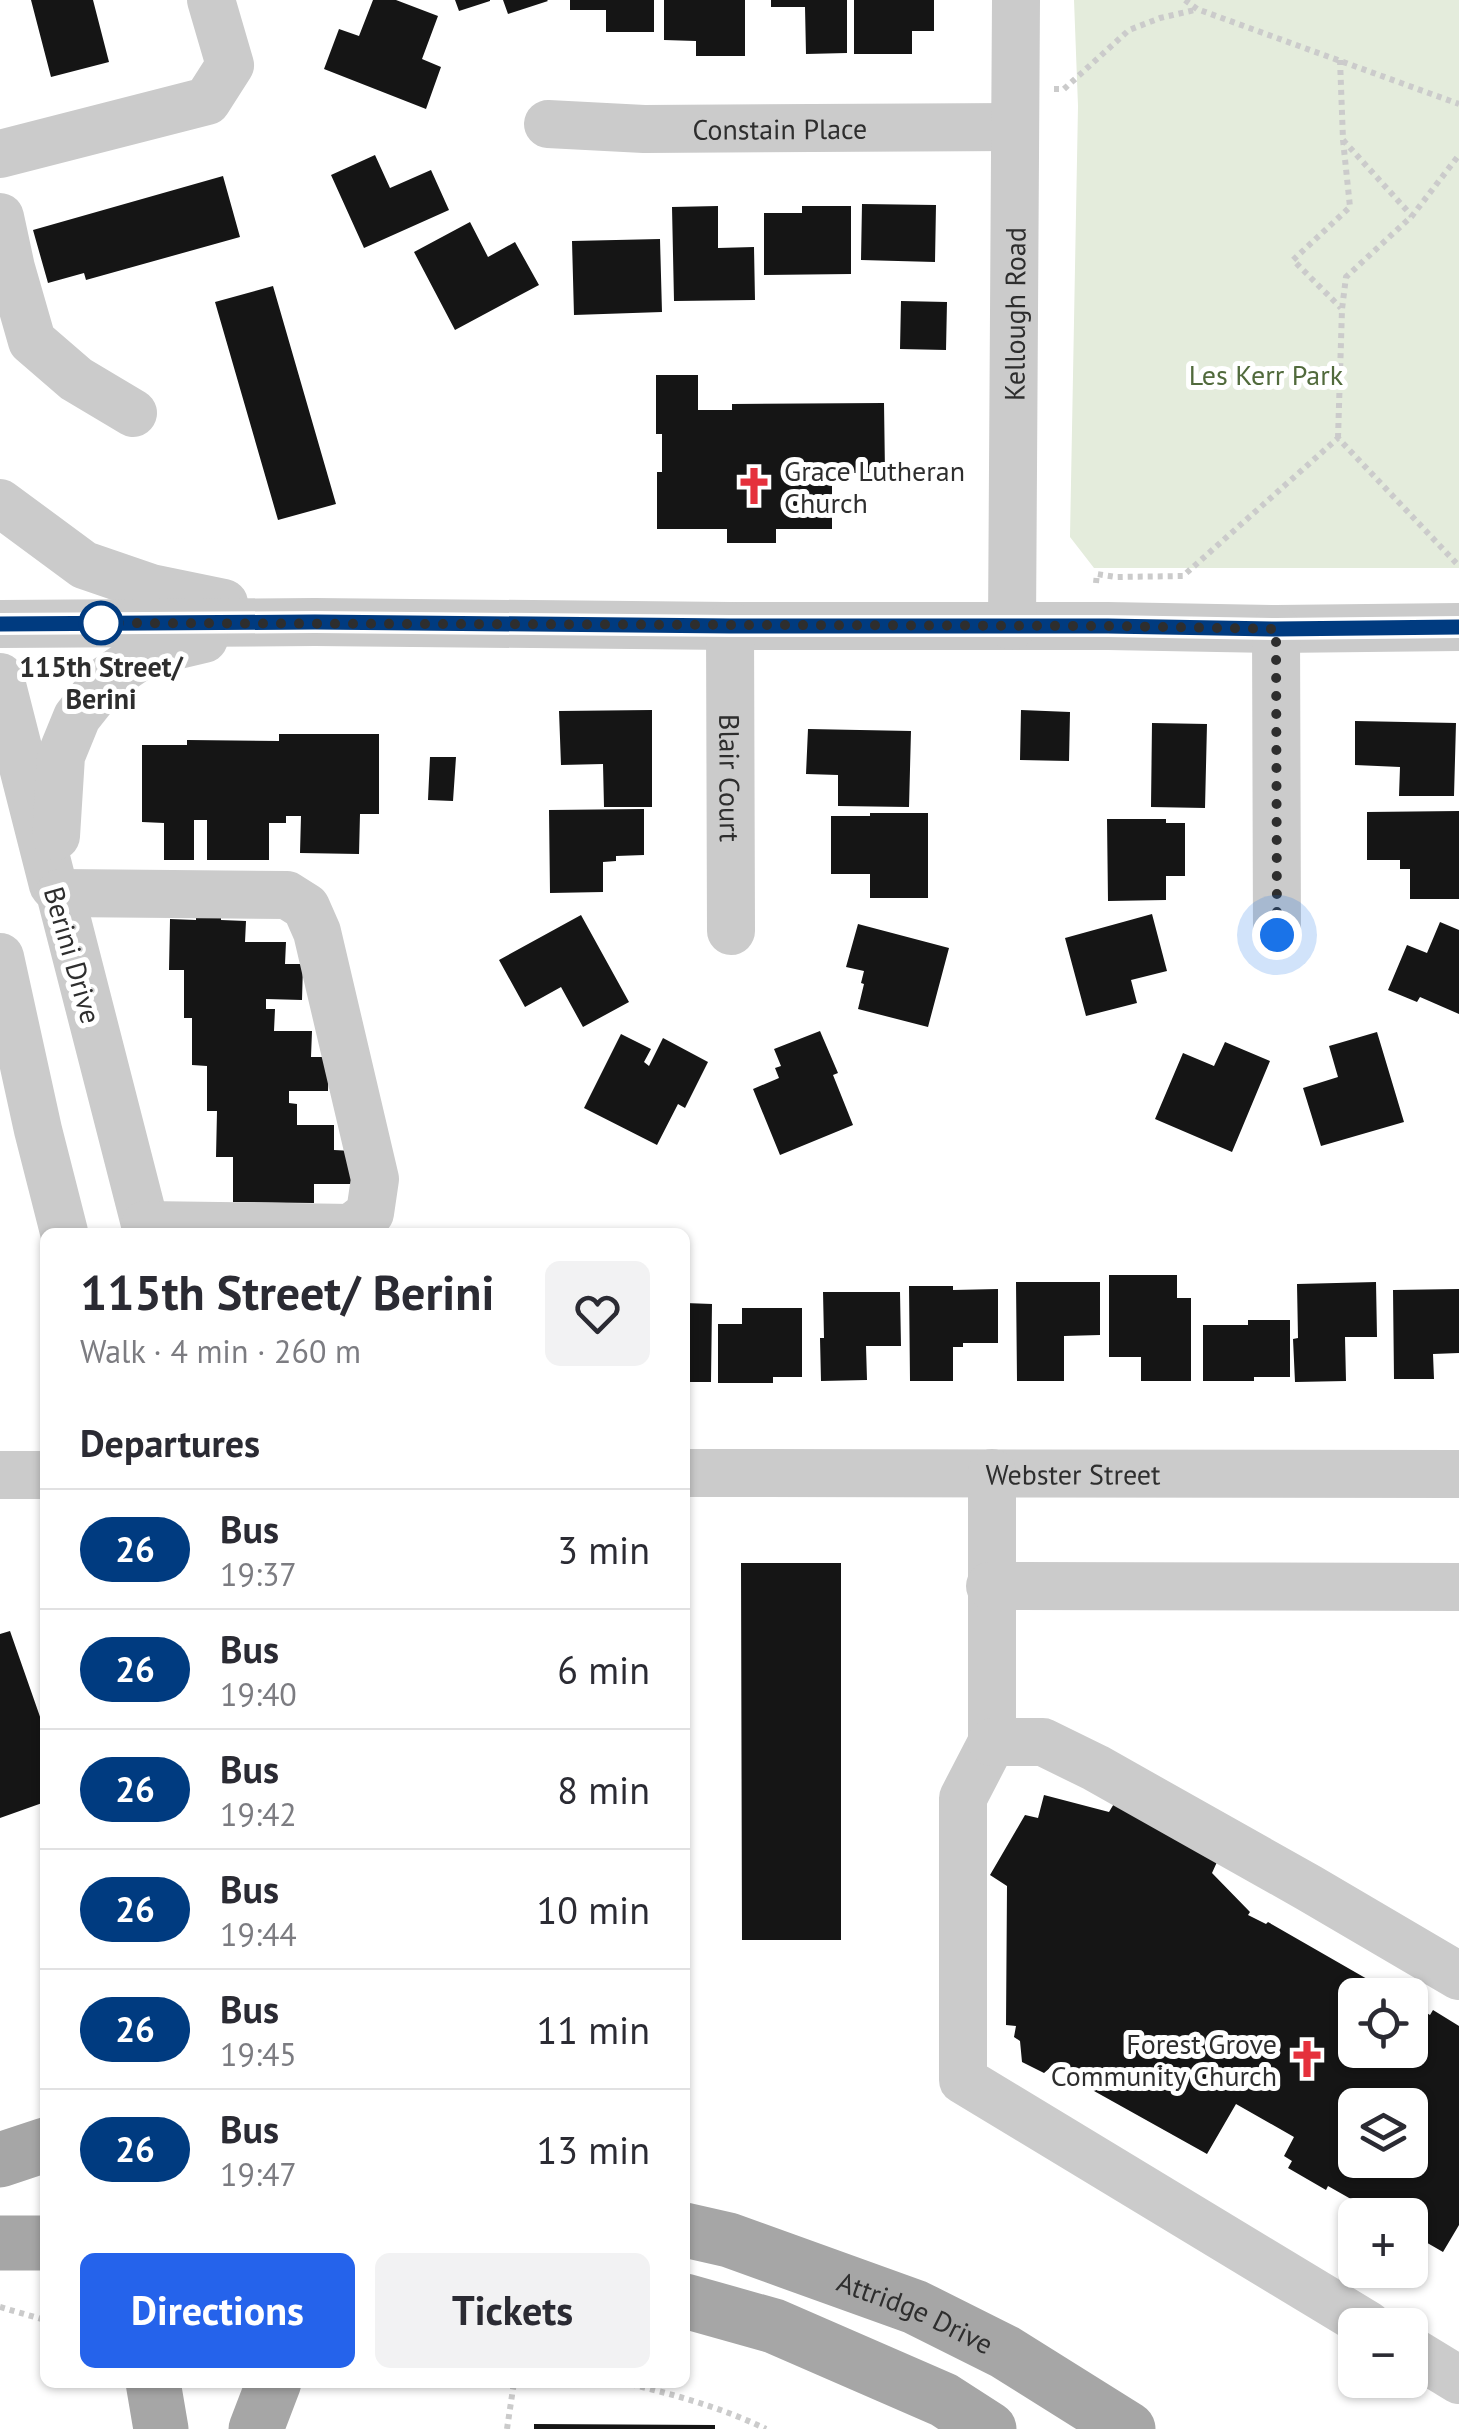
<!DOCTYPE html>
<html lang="en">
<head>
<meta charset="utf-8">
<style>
	body { margin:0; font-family:"PT Sans",sans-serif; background:#f2f2f3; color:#2b2b33; height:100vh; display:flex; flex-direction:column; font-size:38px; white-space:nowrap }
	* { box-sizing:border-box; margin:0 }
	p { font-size:32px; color:#7c7c81 }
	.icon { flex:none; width:55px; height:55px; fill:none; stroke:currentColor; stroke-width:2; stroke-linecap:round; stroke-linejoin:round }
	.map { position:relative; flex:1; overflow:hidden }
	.panel { position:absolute; left:40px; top:1228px; width:650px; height:1160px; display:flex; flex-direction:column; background:#fff; border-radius:15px; box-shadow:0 2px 8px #0004 }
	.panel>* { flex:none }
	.badge { padding:0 20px; border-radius:32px; font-size:35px; line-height:65px }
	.controls { position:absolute; left:1338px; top:1978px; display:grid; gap:20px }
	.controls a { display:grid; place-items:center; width:90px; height:90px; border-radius:15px; background:#fff; box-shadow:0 2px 8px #0004; font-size:50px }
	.you { position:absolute; width:50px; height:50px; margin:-25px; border:8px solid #fff; border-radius:50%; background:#1a73e8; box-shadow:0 0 0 15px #1a73e833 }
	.map>.badge { position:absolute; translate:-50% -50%; box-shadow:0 0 0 5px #fff }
	h2 { padding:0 40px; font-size:38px; line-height:90px }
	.round { display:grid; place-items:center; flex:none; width:105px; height:105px; border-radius:15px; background:#f2f2f3 }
	.headline { display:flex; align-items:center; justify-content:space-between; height:170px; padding:0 40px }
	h1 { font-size:48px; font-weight:800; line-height:75px }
	.action { display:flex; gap:20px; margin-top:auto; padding:20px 40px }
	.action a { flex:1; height:115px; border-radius:15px; background:#2563eb; color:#fff; font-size:40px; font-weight:800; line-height:115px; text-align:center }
	.action a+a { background:#f2f2f3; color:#2b2b33 }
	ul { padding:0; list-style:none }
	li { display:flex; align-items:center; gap:30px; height:120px; padding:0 40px; border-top:2px solid #e1e1e2 }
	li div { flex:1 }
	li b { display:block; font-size:38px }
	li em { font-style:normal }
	li .badge { min-width:110px; font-weight:700; text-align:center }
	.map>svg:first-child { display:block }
</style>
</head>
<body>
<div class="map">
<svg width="1459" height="2429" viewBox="0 0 1459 2429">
	<rect width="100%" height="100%" fill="#fff"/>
	<path fill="#e4ecdc" d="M1074,0H1459V568H1094L1070,537L1078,106Z"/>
	<path fill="#151515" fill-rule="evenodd" d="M31,0H93L109,62L51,77Z
		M373,0H396L438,16L422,59L441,67L426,109L324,69L339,29L359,36Z
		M455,0H490V1L459,11Z
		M503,0H547L548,1L508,14Z
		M570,0H654V32H606V10H570Z
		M664,0H745V56H696V41L664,40Z
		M771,0H847V53L806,54L805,7H771Z
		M854,0H934V31H912V54H854Z
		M375,155L390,188L431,170L449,210L364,248L331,175Z
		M223,176L240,237L86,280L84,273L48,283L33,230Z
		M862,204L936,205L935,262L861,260Z
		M718,206V248L754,247L755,300L674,301L672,207Z
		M802,206H851V274L764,275V213H802Z
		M470,222L488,257L515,242L539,285L455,330L414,252Z
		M660,239L662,312L574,315L572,241Z
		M273,286L336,504L278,520L215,302Z
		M901,301L947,302L946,350L900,349Z
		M656,375H698V410H732V404L884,403L885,473H832V529H776V543H727V529H657V472H662V434H656Z
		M652,710V807H604L603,764L561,765L559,711Z
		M1021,710L1070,712L1069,761L1020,760Z
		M1355,721L1456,723L1454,796H1399L1400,767L1355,765Z
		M1152,723L1207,724L1205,808L1151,807Z
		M808,729L911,731L909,807L838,806V775L806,774Z
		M279,734H379V814H360L359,854L300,853L301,816H286V823H269V860H207V820H194V860H164V823L142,822V745H187V740L279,741Z
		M430,757H456L453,801L428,800Z
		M644,809V855L616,856V861L603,862V892L550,893L549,810Z
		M1459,811V899H1410V869H1400V860H1367V812Z
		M870,813H928V898H870V874H831V816H870Z
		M1107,819H1166V823H1185V876H1166V900L1108,901Z
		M196,910L221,911V920L246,921L245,942H286L285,964H303L302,1000L266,999V1009H275L274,1031H312L311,1057H329L328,1091H289V1103L297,1104V1125H334V1150L352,1151L351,1184H314V1203L233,1202V1157H216L217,1111H207V1066L192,1065V1018H184V970H169L170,919L196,920Z
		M1152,914L1167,971L1131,980L1137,1003L1086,1016L1065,938Z
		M581,915L629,1002L583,1027L561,987L525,1007L499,960Z
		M1440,922L1459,930V1014L1420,997L1417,1002L1388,990L1407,945L1427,953Z
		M858,924L949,948L928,1027L858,1009L864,984L861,983L864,971L846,967Z
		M820,1031L838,1073L833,1075L853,1125L780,1155L753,1089L779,1078L775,1068L781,1066L774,1049Z
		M1377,1032L1404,1122L1321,1146L1303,1088L1338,1077L1329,1046Z
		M621,1034L651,1049L644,1062L649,1066L663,1038L708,1062L685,1108L678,1104L657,1145L584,1108Z
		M1225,1042L1270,1061L1232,1152L1155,1119L1183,1053L1214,1066Z
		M1109,1275H1177V1298H1191V1381H1141V1357H1109Z
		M1016,1282H1100V1335L1064,1336V1381H1017Z
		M1376,1282L1377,1337H1345L1346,1381L1295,1382L1293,1339L1298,1338L1297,1284Z
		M909,1286H953V1290L998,1289V1343H963V1347H953V1381H910Z
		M1459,1289V1353L1433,1354L1434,1379H1394L1393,1290Z
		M823,1292H900L901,1346H866L867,1380L821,1381L820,1338H824Z
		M685,1303L712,1304L711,1382H685Z
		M742,1308H802V1377H773V1383H718V1324H742Z
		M1248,1320H1290V1377H1254V1381H1203V1325H1248Z
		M741,1563H841V1940H742Z
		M10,1631L45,1731V1802L0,1818V1634Z
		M1044,1795L1109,1812L1115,1802L1217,1862L1212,1873L1250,1912L1248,1915L1266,1924L1268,1922L1395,1995H1355V2050H1410V2003L1430,2015L1433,2010L1459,2026V2225L1443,2252L1410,2233V2215H1379L1328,2186L1326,2190L1288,2168L1292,2161L1284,2156L1294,2137L1236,2104L1207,2154L1051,2067L1044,2073L1022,2062L1020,2041L1014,2037L1016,2026L1006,2025L1007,1886L990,1875L1025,1815L1038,1818ZM1355,2105H1410V2160H1355Z
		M534,2424L715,2425V2429H534Z"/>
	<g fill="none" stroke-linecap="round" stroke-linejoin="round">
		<path stroke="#cbcbcb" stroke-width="6" stroke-dasharray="5 5" stroke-linecap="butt" d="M1185,0L1197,9L1459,104
			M1340,60L1343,140L1350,207L1293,260L1341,308
			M1054,89H1064L1129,30L1160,18L1195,10
			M1343,140L1412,216
			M1338,438L1342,309L1346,277L1412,216L1459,155
			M1096,583L1097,574L1116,577L1183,576L1338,438L1459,566
			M0,2307L45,2320
			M621,2382C669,2393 721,2407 766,2429
			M507,2429L514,2382"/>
		<g stroke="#cbcbcb" stroke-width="48">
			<path id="s1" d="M548,124L644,129L1015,127"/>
			<path d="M0,154L207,101L230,65L211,0"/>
			<path d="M0,217L11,268L32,341L76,379L133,413"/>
			<path d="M0,503L84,565L151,588L224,603"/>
			<path d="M0,624L315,622L730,626H1108L1276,629L1459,627"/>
			<path id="s2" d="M730,626L731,931"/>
			<path id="s3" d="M1012,626L1016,0"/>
			<path d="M1276,629L1277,935"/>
			<path d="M0,677L53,885L60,893L147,1232"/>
			<path d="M56,836L61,756L77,717L107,679L145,653L204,639"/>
			<path d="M60,893L287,895L306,907L317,932L375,1179L370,1213L351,1228L145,1225"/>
			<path d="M0,957L38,1130L64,1232"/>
			<path id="s4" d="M685,1473L1459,1474"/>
			<path d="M992,1473V1742L963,1798V2080L1368,2325"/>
			<path d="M0,1475H45"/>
			<path d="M990,1586L1459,1587"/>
			<path d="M992,1742H1043L1096,1768L1309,1888L1459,1976"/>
			<path d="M1410,2350L1459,2380"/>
		</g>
		<g stroke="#a6a6a6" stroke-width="55">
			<path d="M0,2160L45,2145"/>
			<path id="s5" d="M685,2230L729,2240L915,2307L1005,2352L1128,2429"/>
			<path d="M0,2243H45"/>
			<path d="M685,2301L774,2326L944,2400L989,2429"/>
			<path d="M153,2382L161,2429"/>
			<path d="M256,2429L274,2382"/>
		</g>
	</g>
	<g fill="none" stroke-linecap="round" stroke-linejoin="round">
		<g stroke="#fff" stroke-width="22">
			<path id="line" d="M0,624L315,622L730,626H1108L1276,629L1459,627"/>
		</g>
		<use href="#line" stroke="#003b80" stroke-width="15"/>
		<path stroke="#2e2e2e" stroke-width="10" stroke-dasharray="0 18" d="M101,623L1108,626L1276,629L1277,935"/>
	</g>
	<defs>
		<g id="church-bare" transform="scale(3)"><path d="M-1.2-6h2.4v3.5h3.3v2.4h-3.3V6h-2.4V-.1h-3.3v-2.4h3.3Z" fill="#e5313c" stroke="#fff" stroke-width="2.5" paint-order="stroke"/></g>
	</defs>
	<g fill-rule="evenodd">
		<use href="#church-bare" x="754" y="486"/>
		<use href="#church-bare" x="1307" y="2059"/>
	</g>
	<circle fill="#fff" stroke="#003b80" stroke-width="5" cx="101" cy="623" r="20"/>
	<g text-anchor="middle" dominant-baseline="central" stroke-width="10" stroke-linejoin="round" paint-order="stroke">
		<g font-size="28" fill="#2e2e2e" stroke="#fff">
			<text stroke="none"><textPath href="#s1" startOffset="232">Constain Place</textPath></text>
			<text stroke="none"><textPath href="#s3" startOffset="312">Kellough Road</textPath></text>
			<text stroke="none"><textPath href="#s2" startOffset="152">Blair Court</textPath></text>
			<text transform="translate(73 955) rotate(74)">Berini Drive</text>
			<text stroke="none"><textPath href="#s4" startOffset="388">Webster Street</textPath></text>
			<text stroke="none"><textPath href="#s5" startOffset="245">Attridge Drive</textPath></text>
		</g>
		<g font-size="28" fill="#516a3c" stroke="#fff">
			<text x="1266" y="374">Les Kerr Park</text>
		</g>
		<g font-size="28" fill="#2e2e2e" stroke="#fff" text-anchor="start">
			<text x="784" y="470">Grace Lutheran<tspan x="784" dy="32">Church</tspan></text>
			<text x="1277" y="2043" text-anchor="end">Forest Grove<tspan x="1277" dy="32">Community Church</tspan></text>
		</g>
		<g font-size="28" font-weight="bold" fill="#2e2e2e" stroke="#fff">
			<text x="101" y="666">115th Street/<tspan x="101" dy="32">Berini</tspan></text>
		</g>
	</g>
</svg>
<div class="controls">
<a><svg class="icon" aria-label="locate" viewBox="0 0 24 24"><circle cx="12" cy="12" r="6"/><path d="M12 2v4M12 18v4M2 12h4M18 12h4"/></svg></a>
<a><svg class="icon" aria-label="layers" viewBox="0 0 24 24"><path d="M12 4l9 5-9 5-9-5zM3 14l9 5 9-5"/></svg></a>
<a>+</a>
<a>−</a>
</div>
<div class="you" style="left:1277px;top:935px"></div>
<section class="panel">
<div class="headline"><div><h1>115th Street/ Berini</h1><p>Walk · 4 min · 260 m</p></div><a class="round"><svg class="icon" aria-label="heart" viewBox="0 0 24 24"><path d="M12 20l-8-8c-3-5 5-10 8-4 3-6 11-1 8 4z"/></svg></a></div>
<h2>Departures</h2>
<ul>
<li><span class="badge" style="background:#003b80;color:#fff">26</span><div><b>Bus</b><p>19:37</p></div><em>3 min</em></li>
<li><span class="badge" style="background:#003b80;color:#fff">26</span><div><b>Bus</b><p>19:40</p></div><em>6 min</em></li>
<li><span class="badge" style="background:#003b80;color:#fff">26</span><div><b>Bus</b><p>19:42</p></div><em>8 min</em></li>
<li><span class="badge" style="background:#003b80;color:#fff">26</span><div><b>Bus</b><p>19:44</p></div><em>10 min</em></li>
<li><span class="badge" style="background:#003b80;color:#fff">26</span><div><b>Bus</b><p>19:45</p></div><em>11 min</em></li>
<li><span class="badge" style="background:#003b80;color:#fff">26</span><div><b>Bus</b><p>19:47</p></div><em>13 min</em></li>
</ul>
<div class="action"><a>Directions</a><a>Tickets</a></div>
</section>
</div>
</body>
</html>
